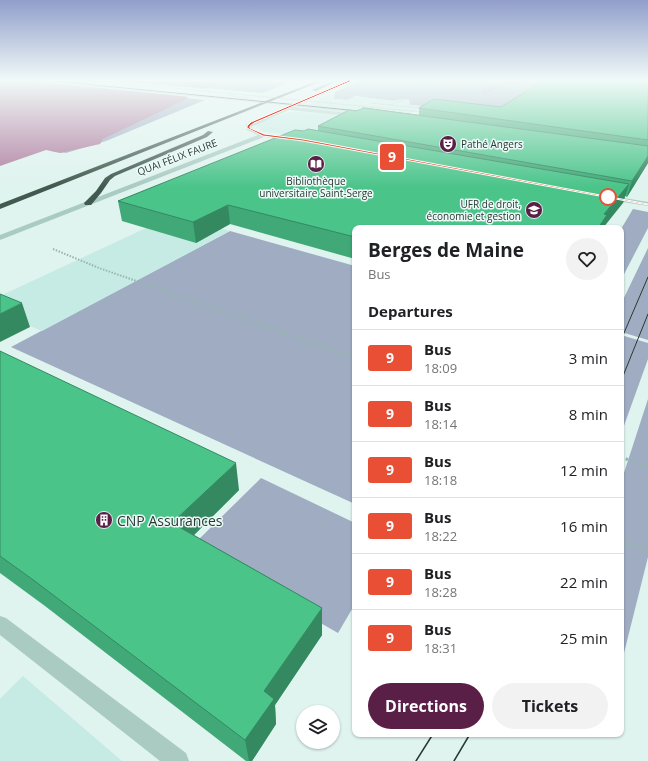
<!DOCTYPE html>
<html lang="en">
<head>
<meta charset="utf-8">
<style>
	body { margin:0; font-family:"Open Sans",sans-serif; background:#f2f2f2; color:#202124; height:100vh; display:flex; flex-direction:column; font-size:15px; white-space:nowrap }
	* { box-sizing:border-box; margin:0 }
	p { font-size:13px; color:#757577 }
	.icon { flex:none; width:22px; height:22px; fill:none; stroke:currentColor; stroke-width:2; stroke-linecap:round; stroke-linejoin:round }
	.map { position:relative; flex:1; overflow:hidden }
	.details { position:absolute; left:352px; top:225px; width:272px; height:512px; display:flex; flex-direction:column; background:#fff; border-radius:8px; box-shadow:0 1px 3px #0004 }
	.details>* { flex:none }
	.badge { padding:0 8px; border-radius:3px; font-size:14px; line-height:26px }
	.buttons { position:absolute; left:296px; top:705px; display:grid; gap:8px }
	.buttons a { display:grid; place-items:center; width:44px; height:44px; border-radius:50%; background:#fff; box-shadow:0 1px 3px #0004; font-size:20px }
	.map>.badge { position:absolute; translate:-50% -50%; box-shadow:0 0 0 2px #fff }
	h2 { padding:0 16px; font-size:15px; line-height:36px }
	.round { display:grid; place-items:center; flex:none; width:42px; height:42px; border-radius:21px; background:#f2f2f2 }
	.overview { display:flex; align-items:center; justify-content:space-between; height:68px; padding:0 16px }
	h1 { font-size:19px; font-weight:700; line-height:30px }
	.button { display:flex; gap:8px; margin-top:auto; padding:8px 16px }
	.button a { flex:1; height:46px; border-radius:24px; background:#5a1f46; color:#fff; font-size:16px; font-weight:700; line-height:46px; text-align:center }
	.button a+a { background:#f2f2f2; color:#202124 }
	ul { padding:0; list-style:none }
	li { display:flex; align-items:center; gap:12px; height:56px; padding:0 16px; border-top:1px solid #e0e0e0 }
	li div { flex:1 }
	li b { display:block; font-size:15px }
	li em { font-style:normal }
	li .badge { min-width:44px; font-weight:700; text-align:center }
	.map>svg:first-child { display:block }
</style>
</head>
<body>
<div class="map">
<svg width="648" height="761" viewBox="0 0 648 761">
	<rect width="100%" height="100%" fill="#dff3ef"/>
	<path fill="#9facc2" d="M222,81H294L262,93L207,88Z
		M360,81H575L506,114L410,105L403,99L393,101L355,96L348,100L334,99L335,92Z
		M163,96L205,100L106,141L66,153L51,151L108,132Z
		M633,209L648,212V228L621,280V229Z
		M230,231L355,266V504L11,347Z
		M648,248V340L621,332V304Z
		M621,335L648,343V359L621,434Z
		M648,399V557L623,657L621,656V482Z
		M261,478L355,523V604L338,633L190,548Z"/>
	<path fill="#c6eae4" d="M328,95H334V99L348,100L355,96L393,101L403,99H409L410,105L482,111H427L416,110L401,120L300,109Z
		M290,112H300L367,117L317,140L262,131L256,127L258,123Z
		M167,213L230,231L42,331L0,313V296L159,222Z
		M23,676L122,761H0V699Z"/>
	<path fill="#b07ea0" d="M0,81H222L213,86L185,96L189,98L109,136L103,139L100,144L60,153L46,150L0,166Z"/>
	<path fill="#dff3ef" d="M29,81H119L210,89L191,97Z"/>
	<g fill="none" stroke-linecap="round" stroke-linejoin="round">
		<path fill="#b07ea0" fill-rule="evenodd" d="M508,81H514L513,82L529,85L510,83L483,94L480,93Z"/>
		<path stroke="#95b7ad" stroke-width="1" stroke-dasharray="1 1" stroke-linecap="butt" d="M416,83L457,87
			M406,86L411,97
			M230,94L244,81
			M371,103L390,105L411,97L457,87L473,81
			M390,105L421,108"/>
		<path stroke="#95b7ad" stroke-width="2" stroke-dasharray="1.5 1.5" stroke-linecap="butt" d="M53,249L99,268L285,333"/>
		<path stroke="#95b7ad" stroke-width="2.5" stroke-dasharray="2 2" stroke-linecap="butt" d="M282,332L355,358"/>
		<path stroke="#95b7ad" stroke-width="3" stroke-dasharray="2.5 2.5" stroke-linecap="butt" d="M621,457L648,467
			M621,541L648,551"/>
		<path fill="#aacbc2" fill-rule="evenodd" d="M347,81H352L294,107L358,114L361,116L360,117L289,110L251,127L255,130L265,134L293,137L295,138V140L264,137L0,240V235L258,135L247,130L246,125Z
			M605,195L648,202V206L605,199Z
			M0,616L6,618L186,753L189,761H160L0,635Z"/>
		<path fill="#41594f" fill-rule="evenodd" d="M317,81H322L0,209V204Z
			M333,81H338L316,91L312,90Z
			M208,131L213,132L207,137L115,176L110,180L101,193L91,205H85L84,203L96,191L105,178L111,174L203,135Z"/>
		<path stroke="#2a3933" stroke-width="1" d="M53,81L369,112
			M363,108L430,117
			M621,340L648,277
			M621,381L648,314"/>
		<path stroke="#2a3933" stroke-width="1.5" d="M416,761L433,734
			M454,761L470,734"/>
		<path stroke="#95b7ad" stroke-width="1" stroke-dasharray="1 1" stroke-linecap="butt" d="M42,81L350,111
			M102,81L421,112
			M228,95L248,98"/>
	</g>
	<path fill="#40a977" d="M648,81V163L627,197L625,196L623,203L355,228V259L230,224L196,243L122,221L118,201L304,131L318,130V126L356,111L419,115V108L501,107Z
		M0,351L239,490L194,535L322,608V635L275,705L276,724L252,761H246L45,606L0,573Z"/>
	<path fill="#348961" d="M648,156V163L627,197L632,181Z
		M629,184L623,203L603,228H598L604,214Z
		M228,205L230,224L196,243L193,222Z
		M22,303L30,327L0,342V314Z
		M236,463L239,490L179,550L172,523Z
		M322,608V635L275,705L276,724L252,761H249L245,740L264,691Z"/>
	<path fill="#4bc48a" stroke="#348961" d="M543,81H648V140L419,108L434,99L501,107Z
		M364,108L648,146V156L632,181L318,126L349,110L356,111Z
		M308,129L629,184L604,214L607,215L598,228H355V237L228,205L193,222L118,201L295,130L304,131Z
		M0,294L22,303L0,314Z
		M0,351L236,463L172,523L322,608L264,691L274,699L245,740L32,579L0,556Z"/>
	<linearGradient id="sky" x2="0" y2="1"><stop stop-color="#919ecb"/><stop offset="0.43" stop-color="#f1faf8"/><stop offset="1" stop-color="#f1faf8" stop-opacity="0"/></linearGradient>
	<rect width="648" height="187" fill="url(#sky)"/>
	<path fill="#e94f35" stroke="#fff" d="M350,80L351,81L254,123L250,126V128L264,134L303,139L648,204V205L303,141L263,136L247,128V126L251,122Z"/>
	<defs>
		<g id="theatre-disc" transform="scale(0.9)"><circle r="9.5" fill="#5a1f46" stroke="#ebfaf7"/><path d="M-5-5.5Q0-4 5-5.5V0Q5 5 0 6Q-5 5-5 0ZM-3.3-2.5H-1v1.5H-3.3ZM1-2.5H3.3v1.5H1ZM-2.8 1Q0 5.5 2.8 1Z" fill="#fff"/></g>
		<g id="library-disc" transform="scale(0.9)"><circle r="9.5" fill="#5a1f46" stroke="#ebfaf7"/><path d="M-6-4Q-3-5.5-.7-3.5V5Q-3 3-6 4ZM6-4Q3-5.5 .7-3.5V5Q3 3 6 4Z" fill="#fff"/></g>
		<g id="university-disc" transform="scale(0.9)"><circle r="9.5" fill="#5a1f46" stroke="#ebfaf7"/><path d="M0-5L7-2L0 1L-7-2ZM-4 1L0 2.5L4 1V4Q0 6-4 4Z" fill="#fff"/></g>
		<g id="building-disc" transform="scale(0.9)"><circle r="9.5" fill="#5a1f46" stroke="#ebfaf7"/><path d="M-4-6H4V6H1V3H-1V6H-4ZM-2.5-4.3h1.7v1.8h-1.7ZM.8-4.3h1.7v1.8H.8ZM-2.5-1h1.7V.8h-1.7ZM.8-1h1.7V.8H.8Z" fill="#fff"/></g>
	</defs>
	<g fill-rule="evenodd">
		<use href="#theatre-disc" x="448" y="144"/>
		<use href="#library-disc" x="316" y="164"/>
		<use href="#university-disc" x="534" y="210"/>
		<use href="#building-disc" x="104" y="520"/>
	</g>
	<circle fill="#fff" stroke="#e94f35" stroke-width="2" cx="608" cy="197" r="8"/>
	<g text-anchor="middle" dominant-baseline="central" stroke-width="3" stroke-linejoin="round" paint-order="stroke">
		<g font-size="10" fill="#2a3933" stroke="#ebfaf7" text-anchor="start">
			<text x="461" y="144">Pathé Angers</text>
			<text x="316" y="181" text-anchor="middle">Bibliothèque<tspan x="316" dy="12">universitaire Saint-Serge</tspan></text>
			<text x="521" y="204" text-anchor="end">UFR de droit,<tspan x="521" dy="12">économie et gestion</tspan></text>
		</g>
		<g font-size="10" fill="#2a3933" stroke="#ebfaf7">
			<text transform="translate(177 157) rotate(-21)">QUAI FÉLIX FAURE</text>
		</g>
		<g font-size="14" fill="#2a3933" stroke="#ebfaf7" text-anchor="start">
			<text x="117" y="520">CNP Assurances</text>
		</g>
	</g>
</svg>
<div class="buttons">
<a><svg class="icon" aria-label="layers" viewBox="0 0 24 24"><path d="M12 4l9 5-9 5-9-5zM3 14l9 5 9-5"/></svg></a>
</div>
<b class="badge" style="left:392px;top:157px;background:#e94f35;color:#fff">9</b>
<section class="details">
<div class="overview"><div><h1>Berges de Maine</h1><p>Bus</p></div><a class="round"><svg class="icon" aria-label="heart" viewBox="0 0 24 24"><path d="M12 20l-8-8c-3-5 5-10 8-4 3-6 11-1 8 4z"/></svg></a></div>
<h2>Departures</h2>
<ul>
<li><span class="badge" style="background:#e94f35;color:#fff">9</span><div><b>Bus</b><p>18:09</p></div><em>3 min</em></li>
<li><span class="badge" style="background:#e94f35;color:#fff">9</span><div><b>Bus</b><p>18:14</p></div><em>8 min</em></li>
<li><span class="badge" style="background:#e94f35;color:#fff">9</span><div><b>Bus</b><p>18:18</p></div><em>12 min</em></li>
<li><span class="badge" style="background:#e94f35;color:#fff">9</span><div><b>Bus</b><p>18:22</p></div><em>16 min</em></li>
<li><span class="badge" style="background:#e94f35;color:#fff">9</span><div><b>Bus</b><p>18:28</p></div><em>22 min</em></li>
<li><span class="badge" style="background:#e94f35;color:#fff">9</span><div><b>Bus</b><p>18:31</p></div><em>25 min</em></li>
</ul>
<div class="button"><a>Directions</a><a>Tickets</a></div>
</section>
</div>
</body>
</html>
